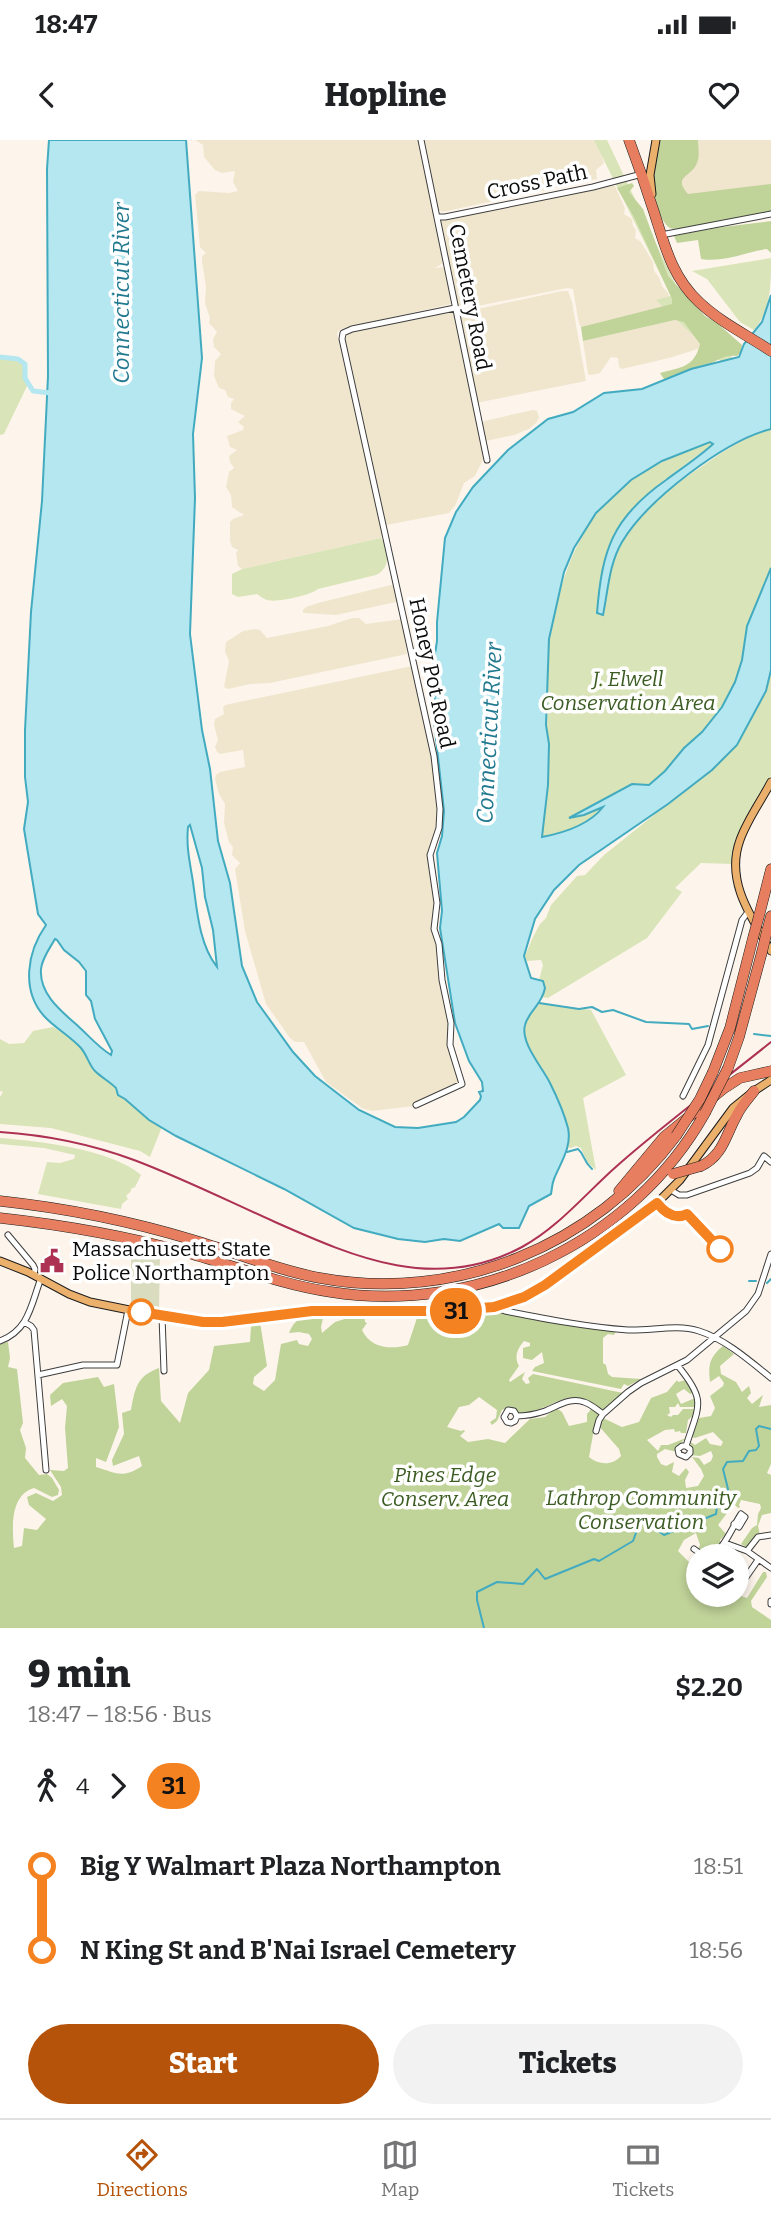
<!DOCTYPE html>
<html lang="en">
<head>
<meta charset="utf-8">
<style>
	body { margin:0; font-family:Bitter,serif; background:#f2f2f2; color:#202124; height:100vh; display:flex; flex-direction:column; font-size:26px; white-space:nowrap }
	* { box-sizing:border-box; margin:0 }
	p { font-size:23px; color:#757577 }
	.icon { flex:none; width:38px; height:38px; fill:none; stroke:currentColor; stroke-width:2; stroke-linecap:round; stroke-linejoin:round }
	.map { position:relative; height:1488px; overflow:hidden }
	.sheet { display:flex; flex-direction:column; background:#fff; flex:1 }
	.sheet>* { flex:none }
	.badge { padding:0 14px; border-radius:23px; font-size:24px; line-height:46px }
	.tools { position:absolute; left:686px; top:1404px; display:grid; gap:14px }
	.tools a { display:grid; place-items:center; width:63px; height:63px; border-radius:50%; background:#fff; box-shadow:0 4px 10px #0003; font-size:35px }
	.map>.badge { position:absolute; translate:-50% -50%; box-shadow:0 0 0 4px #fff }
	.legs { display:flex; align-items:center; gap:10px; height:77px; padding:0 28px; font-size:23px }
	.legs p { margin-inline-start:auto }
	.summary { display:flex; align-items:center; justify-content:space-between; height:119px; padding:0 28px }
	h1 { font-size:38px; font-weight:800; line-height:52px }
	.button { display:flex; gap:14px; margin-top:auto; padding:14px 28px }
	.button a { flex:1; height:80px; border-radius:42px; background:#b45309; color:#fff; font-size:28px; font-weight:800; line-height:80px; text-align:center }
	.button a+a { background:#f2f2f2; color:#202124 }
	ul { padding:0 28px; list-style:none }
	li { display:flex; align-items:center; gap:24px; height:84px; font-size:26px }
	li i { display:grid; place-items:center; width:10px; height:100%; margin:0 9px; background:currentColor }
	li i::after { content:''; width:18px; height:18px; margin:-9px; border:5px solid; border-radius:50%; background:#fff }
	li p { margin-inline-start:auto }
	li:first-child i { background:linear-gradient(#0000 50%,currentColor 0) }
	li:last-child i { background:linear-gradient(currentColor 50%,#0000 0) }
	.status { display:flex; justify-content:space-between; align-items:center; height:49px; padding:0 35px; background:#fff; direction:ltr }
	.status svg { height:19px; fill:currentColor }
	header { display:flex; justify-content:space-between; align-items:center; height:91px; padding:0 28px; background:#fff; font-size:32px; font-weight:800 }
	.dock { display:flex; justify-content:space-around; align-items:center; height:98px; border-top:2px solid #e0e0e0; background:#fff; font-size:19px; color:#757577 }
	.dock a { display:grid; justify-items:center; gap:4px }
	.dock .active { color:#b45309 }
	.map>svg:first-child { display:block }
</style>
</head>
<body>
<div class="status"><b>18:47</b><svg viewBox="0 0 49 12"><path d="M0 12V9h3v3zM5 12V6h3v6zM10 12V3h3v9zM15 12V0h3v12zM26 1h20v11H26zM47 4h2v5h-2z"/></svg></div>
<header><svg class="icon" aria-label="back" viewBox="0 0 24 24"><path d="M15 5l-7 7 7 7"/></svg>Hopline<svg class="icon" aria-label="heart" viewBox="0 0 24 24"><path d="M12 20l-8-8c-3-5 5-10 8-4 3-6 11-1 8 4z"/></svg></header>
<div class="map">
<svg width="771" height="1488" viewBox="0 0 771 1488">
	<rect width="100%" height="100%" fill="#fdf5eb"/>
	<path fill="#f0e6ce" d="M195,0H420L443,123L435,128L445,127L451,164L341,189L337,193L369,331L383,393L381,398L242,429L238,426L236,413L238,410L232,407L230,401V382L233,379L244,375L232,367L231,355L226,347L229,332L234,328L230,322L229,316L237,310L230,307L227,296L243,290L244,287L238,282L245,276L231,269V263L234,259L228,257L225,250L219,248L214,236L215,221L221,214L214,207L213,199L217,192L209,183L210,178L205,163L206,147L202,121V116L206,113L200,107L195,55L199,51L229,53L238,51L233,42L235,31L222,33L215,30L204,17L203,5Z
		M424,0H597L604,23L596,30L597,39L442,72L438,69Z
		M679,0H771V58L671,85Z
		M611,45L615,46L625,68L624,74L632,79L633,86L636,90L635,98L641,102L653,122L654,131L659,137L662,146L668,153L671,160L670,165L581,187L579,184L573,149L567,148L458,170L440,83L441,80Z
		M562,151H568L572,162L586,241L476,263L459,173Z
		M450,171L454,173L456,181L484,317L475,336L464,343L455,366L449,373L386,385L384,383L344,200L345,195L350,192Z
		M675,180L684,182L699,202L700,206L698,209L669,218L622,229L619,227L618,218L611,217L600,233L591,235L588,234L583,201Z
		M533,270L537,271L539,277L537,282L529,289L514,295L486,301L482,283L484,281Z
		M391,445L394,446L398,460L396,462L336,475L303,473V470L306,467L318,463Z
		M352,478H359L366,484L402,479L407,514L270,543L250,544L228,549L224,547L229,521L225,512L226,502L243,491L255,489L260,490L267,498L328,486Z
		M412,526L435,628L439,683L431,705L438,805L459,942L414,966L372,971L362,968L326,942L304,902H295L290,898L266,864L245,791L235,729L240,723L232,715L233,707L229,702L224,683L225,664L219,654L215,639L216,635L220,632L245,627L243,610L220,614L217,612L215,607L218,600L214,585L215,579L224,574L223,568L225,565Z"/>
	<path fill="#d9e4b8" d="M594,0H607L680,154L705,190L763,248L755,254L656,160L671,156Z
		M771,118C771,144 771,170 754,190L740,182L707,139L692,131Z
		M0,217L18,219L25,224V238L28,244L4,294L0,295Z
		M771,289V428L747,486L742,520L735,542L722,567L702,592L684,608L665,631L649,645L632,644L584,669V675L604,666C588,684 565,693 541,697C552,632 544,566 549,500C550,488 554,475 557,463C569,415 590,368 633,339C657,322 683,313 710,302L713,304L664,340L614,393L609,445C615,389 661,354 704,325C725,310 746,296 771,289Z
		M381,398C389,410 391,428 376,435L318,449C311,455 277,463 267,460C264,459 260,456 257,454L238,457L232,454V434L242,429Z
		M771,507V635L735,700L732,724L701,723L675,748L682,752L647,798L548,858L535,856L543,825L541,820L527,821L525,816L533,797L540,784L546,778L551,765L577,736L585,735L604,715L689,647L750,579L758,561Z
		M541,863L591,870L626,935L583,958L596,1030L587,1022L581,1008L576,1006L571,1008L566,1007C575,964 519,910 525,885C527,877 535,868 541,863Z
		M53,887L82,905L110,937L117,952L132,960L163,984L150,1017L140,1011L51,988L0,984V957L3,952L0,951V899L9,904L24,903L33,891Z
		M0,998C39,1001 111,1009 141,1035L135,1047L131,1049V1051L126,1056L128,1059L122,1064L121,1069L38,1054L47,1022L60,1023L74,1019L75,1015L44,1008L0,1004Z"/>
	<path fill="#c0d399" d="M658,0H698C698,7 700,16 697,23C692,37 672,36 688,54L771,44V72C756,74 678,93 670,88C659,82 652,49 652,38C653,25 656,12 658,0Z
		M632,43L634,46L629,52L643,69L668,136L705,176L717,183L742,205L741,212L737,216C724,214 716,221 705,227C692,233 677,235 664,239L660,233C681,227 694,228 700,204L684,182L675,180L583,201L581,187L672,164V159L634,77L617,48Z
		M771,81V113L767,109C745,112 724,123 701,119L698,100L677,103L674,96L715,88Z
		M501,1172L616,1191L614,1195L608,1194L603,1198V1223L606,1225L608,1234L612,1237L641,1239L628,1246L624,1244L621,1249L532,1231L535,1227L544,1223L542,1212L532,1220L523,1218V1208L530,1206V1203L524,1201C517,1209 514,1217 519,1226L509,1240L510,1242L525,1232L522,1239L526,1244L530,1243L528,1238L533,1234L623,1253L603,1271C561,1245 562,1266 522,1274C512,1272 513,1265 502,1270L497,1281L492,1285L490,1282L496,1278L497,1270L479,1257L469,1265L459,1267L447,1287L461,1291L464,1290L465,1291L460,1296L468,1302L488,1299L505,1303L530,1279L545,1277L556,1268L562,1272L569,1286L587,1282V1274L592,1268L599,1275L594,1289L589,1317C599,1325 612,1326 621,1316L619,1309L598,1285L603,1278L622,1287L639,1282L651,1258L667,1252L677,1240L678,1242L686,1240L694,1252L690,1254L684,1249L676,1254L681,1264L695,1258V1267H680L678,1263L675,1267H669L670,1273L667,1275L671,1277L673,1275H678L683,1269H695L694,1275L688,1280L686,1293H681L680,1291L675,1292L674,1289L665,1290L647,1300L658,1311L661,1305H668L686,1298L678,1306L677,1312L665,1309L657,1314V1317L661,1324L666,1326L674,1322L672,1332L679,1336L686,1328L689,1332L685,1340L686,1348L698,1346L704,1336L701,1329L692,1317L699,1318L704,1325L711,1321L713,1316L711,1311L700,1316L691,1315L693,1310L689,1301L695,1305L706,1298L710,1304L721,1306L723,1302L713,1292L695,1298L691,1297L699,1278L711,1276L715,1268L710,1256L723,1246L724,1243L719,1236L710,1242C708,1226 709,1217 723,1206L734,1214L720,1226L721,1234L736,1242L742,1252L749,1246L751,1253L747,1258L752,1264L763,1255L759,1267L771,1265V1324L767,1333L771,1335V1373L762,1375L758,1386L760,1395L752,1400L746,1407L741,1404L752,1388L757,1385L758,1374L761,1368L760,1364L741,1360L739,1365L740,1367L738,1368L734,1364L718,1385L726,1394L720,1400L721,1404L714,1408L712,1414L698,1410L700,1405L696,1393L684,1400L678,1411L693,1426L698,1428V1454H735L747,1458L763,1432H766L767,1437L751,1461L752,1467L771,1480V1488H0V1204L8,1202L10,1218L8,1227L17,1229L23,1283L20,1290L26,1308L25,1318L39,1335L47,1334L52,1338L59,1350L58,1355L52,1357L34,1348C10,1355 12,1388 14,1408L22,1406L24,1388L37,1390L46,1379L29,1365L27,1357L36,1353L53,1361L62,1355L61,1347L50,1330L64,1331L68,1328L65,1288L67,1266L62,1259L51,1266L50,1255L63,1243L98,1237L104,1247L114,1244L119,1287L106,1322L96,1318V1327C116,1333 123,1339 142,1326L139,1316L113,1326L112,1320L124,1294L122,1273L131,1270C135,1248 137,1236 159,1228L161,1261L180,1283L188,1253L209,1230L214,1206L250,1202L251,1186L260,1182L267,1226L254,1237L253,1244L264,1251L275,1240L281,1204L297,1200L299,1204L308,1206L312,1199L309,1194L299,1192L289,1193C294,1179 305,1174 319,1173L323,1178L321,1187L322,1193L335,1182L364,1173L365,1182L367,1183L362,1190C370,1208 391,1210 408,1205L418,1175L439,1177L493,1173L497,1175Z"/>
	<path fill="#d9dcbf" d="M131,1108L160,1114L159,1172L131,1166Z"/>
	<path fill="#b4e7f0" stroke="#42abc0" stroke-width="2" fill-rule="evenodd" d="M49,0H186L202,218L193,294L195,358L190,494L202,590L210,629L218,701L230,743L242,826L257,862L293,912L315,936L359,970L395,987L418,988L456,982L464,977L480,960L481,956L479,952L483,951L482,942L469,921L455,883L440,788L442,771L437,713L442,696L444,671L433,572L435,554L430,546L437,501V482L445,398L456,372L473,347L508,310L548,279L573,272L604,253L642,249L691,229L739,217L744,204L762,182L771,155V289C724,301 647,360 622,402C609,424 608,451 603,475L597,473C602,410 612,378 666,340C682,328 699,317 713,304L710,302L662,321L631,340L596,373L574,408L564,432L549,499L546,585L549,604L548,645L542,697C563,693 589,685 603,667L584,675L569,678L632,644L649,645L665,631L684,608L702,592L722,567L735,542L742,520L747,486L771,428V530L766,551L737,605L712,630L668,664L579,725L554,750L535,779L524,816L531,838L543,841L545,848C542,865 528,872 525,885C520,903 543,928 550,943C557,957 564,973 568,988C572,1007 561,1022 554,1039C552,1044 552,1049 551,1054L529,1066L519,1088H503L499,1084L460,1101L444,1099L425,1102L398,1099L354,1088L284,1049L176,996L149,980L125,959L118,955L116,948C110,942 101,937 95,931C89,925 87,915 81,908C70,896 55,888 44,876C21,850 27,812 46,785L38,774L24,689L28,662L25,637V590L31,472L42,361L48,236L47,29ZM190,685L202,728L205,757L213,790L217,827C199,804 197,770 193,742C190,723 186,707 188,687ZM55,799L57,800L64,810L79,822L86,831V855L91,861L95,879L112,911L111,915C98,907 89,896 78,886C61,871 39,854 41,829C42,818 50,808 55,799Z"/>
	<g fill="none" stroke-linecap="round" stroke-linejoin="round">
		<path stroke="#42abc0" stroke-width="2" d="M539,863L579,869L592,867L602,872L613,870L646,882L689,884L692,889L708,886
			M754,894L771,896
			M567,1012L578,1009C586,1016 582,1020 592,1029
			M749,1141H756
			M767,1143L771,1139
			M484,1488L477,1460V1452L497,1442L523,1444L537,1429L545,1439L594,1419L599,1421L633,1401L641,1379L664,1395L716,1374L717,1367L725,1362L728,1349L723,1329L727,1322L743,1321L749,1311L756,1310L759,1306L756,1289L759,1286L771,1289"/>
		<path stroke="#b4e7f0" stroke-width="5" d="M0,217L18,219L25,224V238L33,251L51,253"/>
		<g stroke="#3e3e3e" stroke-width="7">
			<path id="minor" d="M421,0L487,320
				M438,77H445L593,47L642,34
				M661,95L771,74
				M683,956L708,905L742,780L748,772
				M416,965L462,944L450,905L451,883L442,840L439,804L434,789L437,763L430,715L439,688L440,669L434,616L342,199L343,193L352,189L455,168
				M671,1050L679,1055H687L750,1033L757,1028L764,1016L771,1022
				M8,1095L33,1125L35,1129L34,1135
				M493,1167L505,1171C546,1179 587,1187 628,1190C651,1191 677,1184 699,1191C725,1199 750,1221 771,1238
				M162,1176L164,1231
				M24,1182L31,1186L34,1190L46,1330
				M0,1201C29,1190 31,1165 41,1138
				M678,1226C707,1261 699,1265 686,1306H682L678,1309L679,1314L686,1317L690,1313V1309L686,1306
				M38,1235L83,1225H117L128,1170
				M517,1276L515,1281L511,1283L507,1282L504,1277L508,1270L514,1271L517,1276C527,1276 536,1274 545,1271C558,1266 570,1257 584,1262C591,1264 597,1270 603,1274
				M596,1291L599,1280L603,1274L628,1252L641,1243L687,1220L746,1171L758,1154L771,1114
				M734,1384L739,1387L745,1377L741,1374
				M725,1403L747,1411L771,1428
				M694,1409L701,1414L711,1416
				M747,1411L758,1397L771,1395
				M713,1416C725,1406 732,1388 741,1374
				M737,1439L742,1443L758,1420
				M771,1461V1464"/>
		</g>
		<g stroke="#1c1c1c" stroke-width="9">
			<path id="major" d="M652,54L650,35L656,0
				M771,642C761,661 747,680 740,700C725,741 751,777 771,811
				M0,1121L28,1132L69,1154L90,1162L154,1175L203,1182L240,1181L312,1171H440L493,1167L524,1157L545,1145L657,1063L680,1040L733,968L754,951L771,940"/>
		</g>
		<g stroke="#1c1c1c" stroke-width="11">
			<path id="highway" d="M629,0C638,24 646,47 654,72C665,106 672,137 699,162C720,182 747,195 771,211
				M759,776L771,729
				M767,791L771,776
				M728,928L739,897L762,812
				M713,932L730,888L753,798
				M701,1026C723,1016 726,994 737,975C741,966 748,959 754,951
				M619,1051L664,997L723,949L740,938L771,931
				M0,1061C65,1068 130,1081 193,1100C235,1112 276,1130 320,1138C456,1163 594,1106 676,996
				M0,1078C64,1085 126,1096 188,1113C235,1126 282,1145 331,1152C477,1175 632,1103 705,973"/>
		</g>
		<use href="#minor" stroke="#fff" stroke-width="5"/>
		<use href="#major" stroke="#ecb06d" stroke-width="7"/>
		<use href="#highway" stroke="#e77e60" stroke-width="10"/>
		<path stroke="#ad3153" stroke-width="2" d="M0,992C46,995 91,1004 134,1020C182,1038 228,1061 275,1082C356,1118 436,1153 522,1107C559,1087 587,1052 618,1025C667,982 720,943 771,902"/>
		<g stroke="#1c1c1c" stroke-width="11" stroke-linecap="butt">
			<path id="highway-bridge" d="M753,798L759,776
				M762,812L767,791
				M705,973L728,928
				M676,996L700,959L713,932
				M673,1034L701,1026"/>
		</g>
		<use href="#highway-bridge" stroke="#e77e60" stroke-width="10"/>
	</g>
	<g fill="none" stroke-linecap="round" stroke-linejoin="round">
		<g stroke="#fff" stroke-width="16">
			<path id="line-1" d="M141,1172L203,1182H222L312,1171H440L494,1167L524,1157L545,1145L657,1063C665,1073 675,1080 687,1074L720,1109"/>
		</g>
		<use href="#line-1" stroke="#f58220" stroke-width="10"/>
	</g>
	<defs>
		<g id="civic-bare" transform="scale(1.89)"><path d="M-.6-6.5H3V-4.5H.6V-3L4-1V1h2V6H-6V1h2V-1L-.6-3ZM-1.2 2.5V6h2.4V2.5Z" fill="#ad3153" stroke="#fff" stroke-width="2.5" paint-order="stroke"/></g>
	</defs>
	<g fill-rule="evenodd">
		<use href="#civic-bare" x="52" y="1121"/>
	</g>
	<g fill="#fff" stroke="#f58220" stroke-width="3.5">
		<circle cx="720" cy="1109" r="12"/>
		<circle cx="141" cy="1172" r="12"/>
	</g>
	<g text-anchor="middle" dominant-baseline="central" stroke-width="7" stroke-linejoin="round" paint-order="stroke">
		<g font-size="21" fill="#0b0b0b" stroke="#fff">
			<text transform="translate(537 42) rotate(-12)">Cross Path</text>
			<text transform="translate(470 157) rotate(79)">Cemetery Road</text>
			<text transform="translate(432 533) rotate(78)">Honey Pot Road</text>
		</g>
		<g font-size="21" font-style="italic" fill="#3b5c22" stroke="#fff">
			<text x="628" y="539">J. Elwell<tspan x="628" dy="24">Conservation Area</tspan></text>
			<text x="445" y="1335">Pines Edge<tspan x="445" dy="24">Conserv. Area</tspan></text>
			<text x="641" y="1358">Lathrop Community<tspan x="641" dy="24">Conservation</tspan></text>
		</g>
		<g font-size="21" fill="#0b0b0b" stroke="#fff" text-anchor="start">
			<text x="72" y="1109">Massachusetts State<tspan x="72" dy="24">Police Northampton</tspan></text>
		</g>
		<g font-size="23" font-style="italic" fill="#217990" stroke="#fff">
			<text transform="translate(121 153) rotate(-90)">Connecticut River</text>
			<text transform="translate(489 593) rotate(-87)">Connecticut River</text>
		</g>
	</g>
</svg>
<div class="tools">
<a><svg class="icon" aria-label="layers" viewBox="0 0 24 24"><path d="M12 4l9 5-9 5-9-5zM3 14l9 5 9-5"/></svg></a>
</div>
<b class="badge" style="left:456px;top:1171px;background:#f58220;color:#111">31</b>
</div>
<section class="sheet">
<div class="summary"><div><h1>9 min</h1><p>18:47 – 18:56 · Bus</p></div><b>$2.20</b></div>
<div class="legs"><svg class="icon" aria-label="walk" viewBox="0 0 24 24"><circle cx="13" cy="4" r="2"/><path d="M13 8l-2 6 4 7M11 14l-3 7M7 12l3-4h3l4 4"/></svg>4<svg class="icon" aria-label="forward" viewBox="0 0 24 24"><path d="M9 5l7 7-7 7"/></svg><b class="badge" style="background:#f58220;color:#111">31</b></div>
<ul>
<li><i style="color:#f58220"></i><b>Big Y Walmart Plaza Northampton</b><p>18:51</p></li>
<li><i style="color:#f58220"></i><b>N King St and B'Nai Israel Cemetery</b><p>18:56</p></li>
</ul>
<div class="button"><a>Start</a><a>Tickets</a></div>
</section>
<nav class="dock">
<a class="active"><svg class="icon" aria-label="directions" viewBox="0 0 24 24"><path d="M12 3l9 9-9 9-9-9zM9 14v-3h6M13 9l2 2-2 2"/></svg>Directions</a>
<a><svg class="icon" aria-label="map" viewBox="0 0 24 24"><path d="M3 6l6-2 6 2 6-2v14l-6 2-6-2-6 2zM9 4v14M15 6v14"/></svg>Map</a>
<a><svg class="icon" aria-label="tickets" viewBox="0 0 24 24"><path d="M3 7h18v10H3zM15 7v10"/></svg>Tickets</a>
</nav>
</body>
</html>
